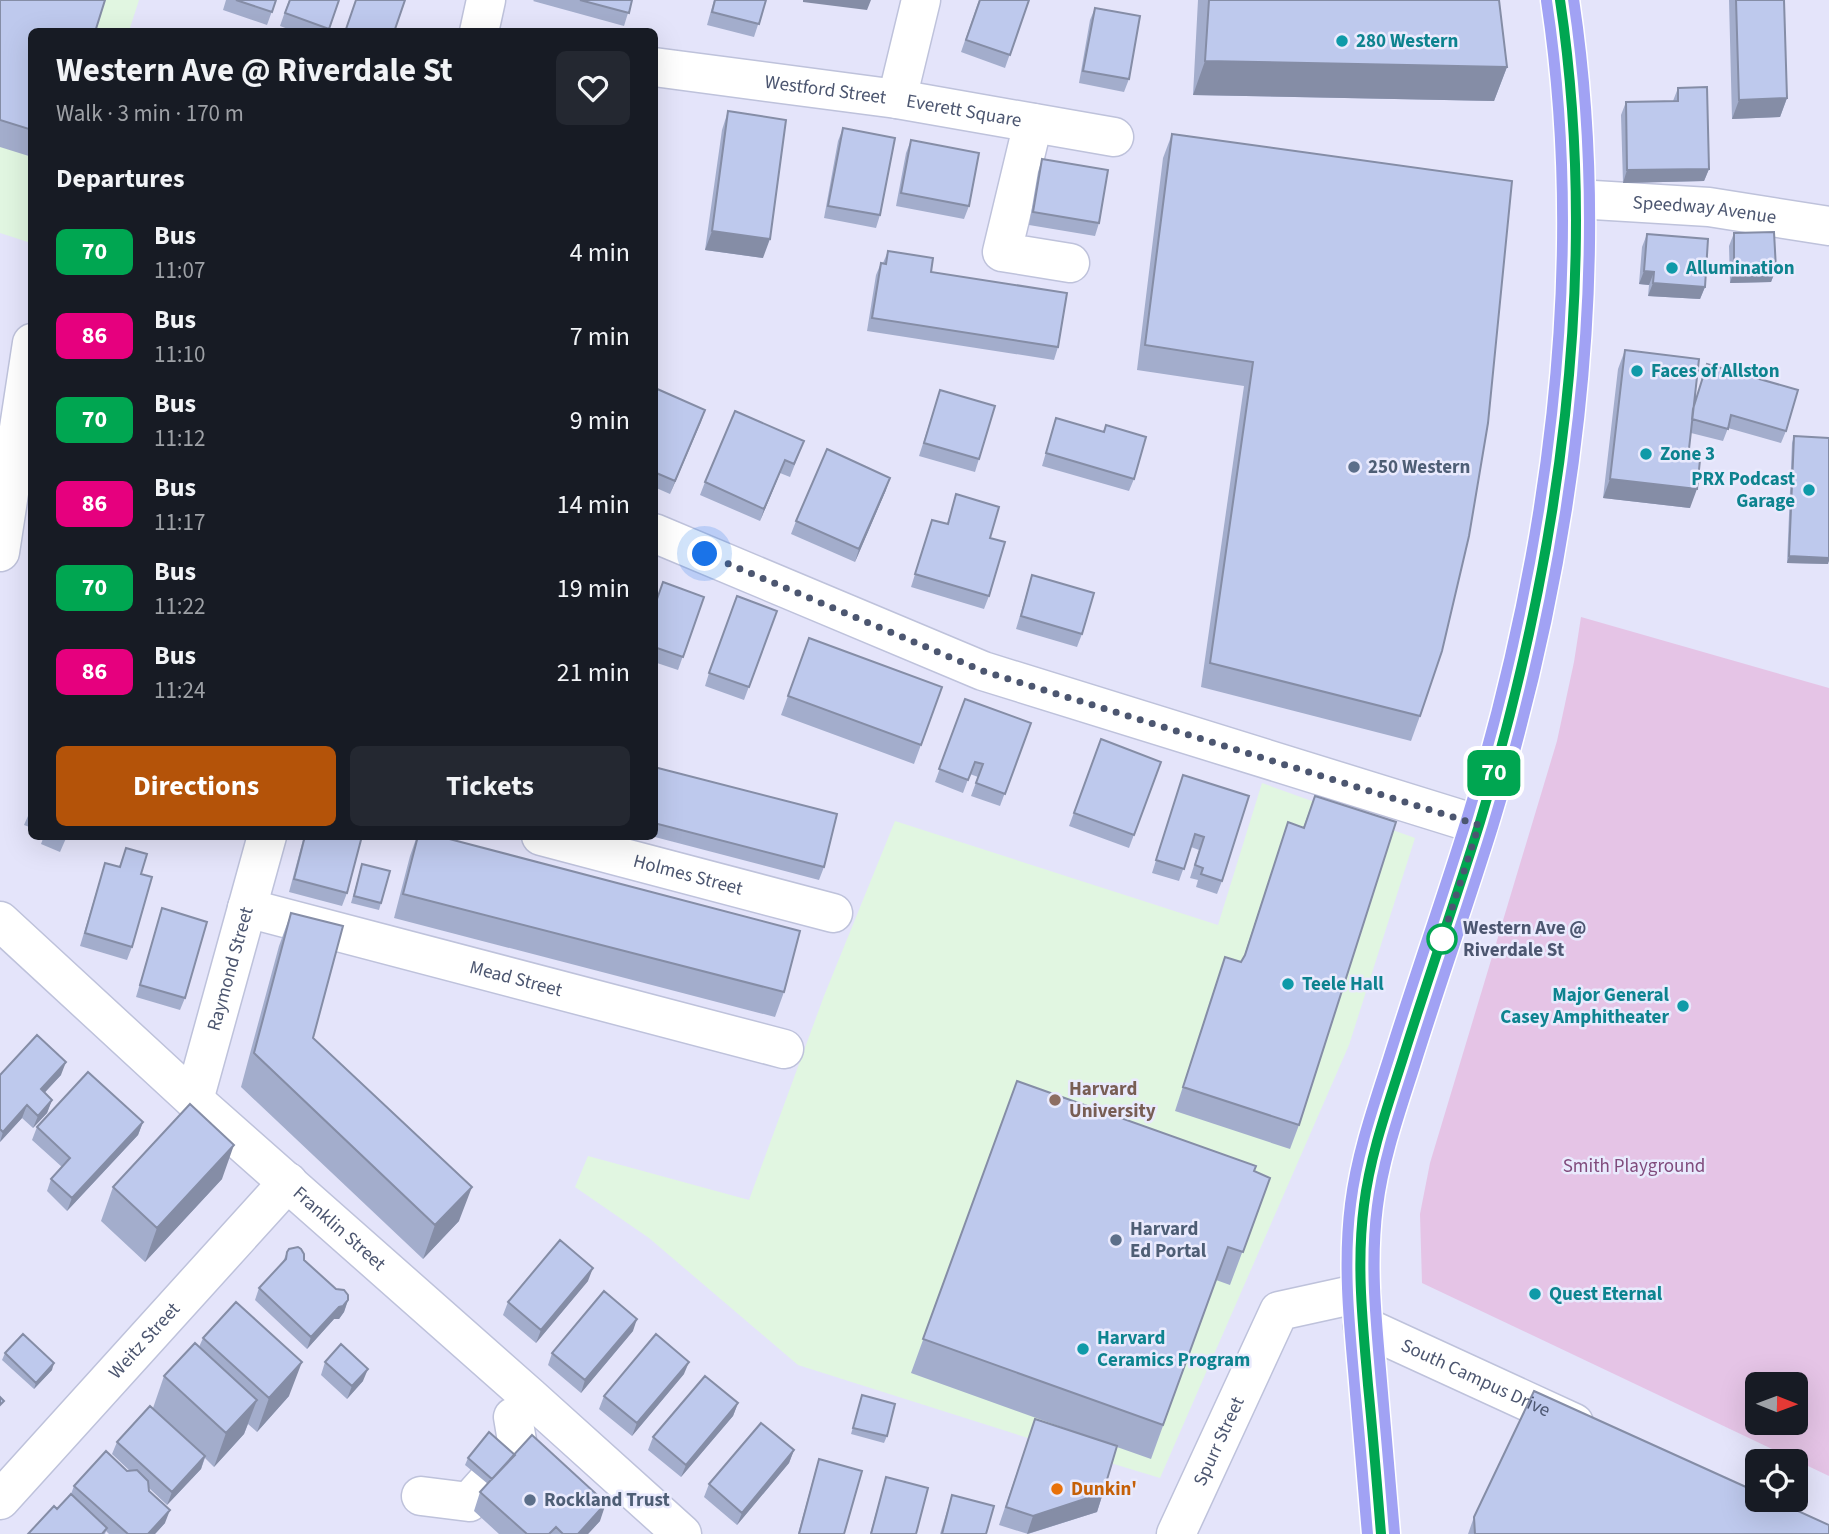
<!DOCTYPE html>
<html lang="en">
<head>
<meta charset="utf-8">
<style>
	body { margin:0; font-family:"Source Sans 3",sans-serif; background:#242831; color:#f1f3f6; height:100vh; display:flex; flex-direction:column; font-size:26px; white-space:nowrap }
	* { box-sizing:border-box; margin:0 }
	p { font-size:23px; color:#9ea1a6 }
	.icon { flex:none; width:38px; height:38px; fill:none; stroke:currentColor; stroke-width:2; stroke-linecap:round; stroke-linejoin:round }
	.map { position:relative; flex:1; overflow:hidden }
	.drawer { position:absolute; left:28px; top:28px; width:630px; height:812px; display:flex; flex-direction:column; background:#171b24; border-radius:10px; box-shadow:0 7px 28px #0002 }
	.drawer>* { flex:none }
	.badge { padding:0 14px; border-radius:10px; font-size:24px; line-height:46px }
	.needle { width:46px; rotate:91deg }
	.buttons { position:absolute; left:1745px; top:1372px; display:grid; gap:14px }
	.buttons a { display:grid; place-items:center; width:63px; height:63px; border-radius:10px; background:#171b24; box-shadow:0 7px 28px #0002; font-size:35px }
	.you { position:absolute; width:35px; height:35px; margin:-18px; border:5px solid #fff; border-radius:50%; background:#1a73e8; box-shadow:0 0 0 10px #1a73e833 }
	.map>.badge { position:absolute; translate:-50% -50%; box-shadow:0 0 0 4px #fff }
	h2 { padding:0 28px; font-size:26px; line-height:63px }
	.round { display:grid; place-items:center; flex:none; width:74px; height:74px; border-radius:10px; background:#242831 }
	.headline { display:flex; align-items:center; justify-content:space-between; height:119px; padding:0 28px }
	h1 { font-size:33px; font-weight:700; line-height:52px }
	.primary-button { display:flex; gap:14px; margin-top:auto; padding:14px 28px }
	.primary-button a { flex:1; height:80px; border-radius:10px; background:#b45309; color:#fff; font-size:28px; font-weight:700; line-height:80px; text-align:center }
	.primary-button a+a { background:#242831; color:#f1f3f6 }
	ul { padding:0; list-style:none }
	li { display:flex; align-items:center; gap:21px; height:84px; padding:0 28px }
	li div { flex:1 }
	li b { display:block; font-size:26px }
	li em { font-style:normal }
	li .badge { min-width:77px; font-weight:700; text-align:center }
	.map>svg:first-child { display:block }
</style>
</head>
<body>
<div class="map">
<svg width="1829" height="1534" viewBox="0 0 1829 1534">
	<rect width="100%" height="100%" fill="#e4e4fa"/>
	<path fill="#e1f6e1" d="M0,0H139L129,31L32,32L31,243L0,233Z
		M1262,783L1415,838L1349,1045L1160,1478L1028,1438L798,1365L649,1238L575,1187L588,1156L749,1200L824,996L895,821L1218,925Z"/>
	<path fill="#e5c4e6" fill-rule="evenodd" d="M1581,617L1829,688V1476L1422,1283L1420,1214L1430,1163L1557,741L1574,662ZM1796,1384V1423H1757V1384Z"/>
	<g fill="none" stroke-linecap="round" stroke-linejoin="round">
		<g stroke="#bec2db" stroke-width="41">
			<g id="minor">
				<path d="M479,32L486,0"/>
				<path id="s1" d="M654,67L897,99L921,0"/>
				<path id="s2" d="M897,99L1114,137"/>
				<path d="M1033,123L1002,252L1070,263"/>
				<path id="s3" d="M1577,199L1709,207L1829,226"/>
				<path d="M654,533L983,671L1479,825"/>
				<path d="M0,552L32,343"/>
				<path id="s4" d="M541,836L833,913"/>
				<path id="s5" d="M247,908L784,1049"/>
				<path id="s6" d="M0,921L194,1100L530,1397L682,1534"/>
				<path id="s7" d="M194,1100L267,836"/>
				<path id="s8" d="M1363,1326L1574,1423"/>
				<path d="M421,1496L469,1502L518,1447L513,1417"/>
				<path id="s9" d="M0,1500L288,1182"/>
				<path id="s10" d="M1176,1534L1279,1311L1361,1293"/>
			</g>
		</g>
		<g stroke="#fff" stroke-width="41">
			<path id="major" d="M1381,1534C1376,1479 1372,1424 1367,1370C1362,1315 1357,1260 1364,1205C1370,1156 1387,1108 1402,1061C1427,981 1455,902 1480,822C1560,560 1601,273 1560,0"/>
		</g>
		<use href="#minor" stroke="#fff" stroke-width="38"/>
		<use href="#major" stroke="#a1a2f4" stroke-width="38"/>
	</g>
	<path fill="#a3adcc" d="M0,0L32,32V157L0,147Z
		M226,0H276L267,25L223,10Z
		M289,0H339L328,32H296L280,26Z
		M534,0H632L624,26L533,1Z
		M714,0H766L754,37L707,25Z
		M979,0H1029L1005,68L961,52Z
		M1198,0H1499L1507,67L1494,101L1193,95Z
		M1729,0H1784L1787,98L1780,117L1732,119Z
		M1095,8L1129,79L1124,92L1079,83L1090,20Z
		M1678,88L1709,169L1704,181L1623,183L1621,115L1626,102L1673,101Z
		M728,111L763,258L705,250L722,130Z
		M843,128L880,215L876,228L824,218L838,141Z
		M1172,134L1420,716L1411,741L1201,687L1244,386L1137,370L1163,158Z
		M911,140L969,206L964,219L896,206L906,153Z
		M1042,159L1099,223L1095,236L1029,225L1038,172Z
		M1734,233L1776,269L1771,282L1730,283L1729,246Z
		M1647,234L1705,287L1700,299L1648,296L1649,285L1639,284L1642,247Z
		M888,251L931,272L1058,347L1054,360L867,331L876,275L881,263H883Z
		M1625,350L1694,405L1707,364L1786,431L1781,443L1728,428L1723,441L1691,433L1688,458L1690,508L1603,498L1618,369Z
		M654,390L705,410L670,494L654,487Z
		M940,390L979,459L975,472L919,456Z
		M1056,418L1103,432L1106,425L1134,479L1129,491L1042,466Z
		M1794,436L1828,564L1787,563L1792,443Z
		M799,454L790,477L780,473L760,521L700,495L705,482Z
		M886,490L855,562L791,534L796,521Z
		M956,494L990,538L989,596L984,609L911,587L932,520L947,524Z
		M1032,575L1082,634L1077,647L1016,629Z
		M704,597L678,670L654,662V598L657,599Z
		M777,611L744,700L705,686L709,673Z
		M809,638L942,687L914,764L781,715Z
		M965,699L1031,723L1000,806L971,796L978,777L970,774L963,793L935,782Z
		M1101,739L1161,762L1129,848L1069,826Z
		M654,767L824,867L819,880L651,836H654Z
		M1183,775L1222,881L1217,894L1196,887L1198,880L1190,878L1199,850L1191,847L1179,881L1152,873Z
		M1315,796L1299,1125L1290,1149L1175,1111L1225,957L1241,962L1243,959L1288,822L1303,828Z
		M32,807V828L24,825Z
		M44,836H67L60,852L41,844Z
		M304,836H362L347,893L342,906L289,892Z
		M417,836L784,992L775,1017L394,918L410,856Z
		M126,848L141,874L132,947L127,960L80,946L105,863L119,867Z
		M362,864L381,903L379,910L351,903Z
		M162,908L185,998L180,1010L136,997Z
		M291,913L313,1038L459,1221L423,1259L241,1087L279,946Z
		M0,1075H61L44,1093L52,1100L47,1113L33,1128L22,1118L0,1142Z
		M1017,1081L1270,1178L1230,1285L1216,1280L1151,1459L1117,1447L1103,1493L1097,1512L1028,1534L999,1525L1035,1419L1100,1441L911,1373Z
		M143,1122L138,1135L67,1211L47,1191L51,1179L62,1167L32,1140L37,1127Z
		M222,1179L145,1262L101,1221L113,1187Z
		M287,1252L304,1260L348,1300L344,1312L339,1319H334L307,1349L255,1300L259,1288L282,1264Z
		M588,1281L536,1343L503,1315L508,1302Z
		M633,1331L581,1393L548,1365L552,1353Z
		M203,1338L289,1396L257,1432L248,1424L244,1434L214,1467L205,1458L201,1469L167,1505L149,1488V1491L165,1523L155,1534H109L106,1531L105,1534H28L57,1509L71,1494L74,1486L130,1471L112,1454L117,1442L153,1408L164,1376L199,1347Z
		M5,1353L52,1370L34,1389L2,1360Z
		M325,1362L363,1381L347,1399L321,1375Z
		M684,1374L632,1436L599,1409L604,1396Z
		M862,1395L887,1436L884,1443L851,1434Z
		M738,1403L733,1416L681,1477L648,1450L653,1437Z
		M794,1450L789,1463L737,1525L704,1497L709,1484Z
		M515,1455L600,1521L588,1534H499L474,1511L480,1492L488,1484L465,1465L468,1458Z
		M819,1459L844,1534H798L815,1472Z
		M886,1477L916,1534H870Z
		M952,1495L986,1534H940Z
		M1474,1517L1829,1534H1468Z"/>
	<path fill="#858da6" d="M803,0H871L867,10L803,2Z
		M1205,61L1507,67L1494,101L1193,95Z
		M1787,98L1780,117L1732,119L1739,100Z
		M1709,169L1704,181L1623,183L1627,170Z
		M712,231L770,239L763,258L705,250Z
		M1776,269L1771,282L1730,283L1734,270Z
		M1644,271L1654,272L1649,285L1639,284Z
		M1653,283L1705,287L1700,299L1648,296Z
		M705,410L701,422L670,494L675,481Z
		M785,460L780,473L760,521L764,509Z
		M890,478L886,490L855,562L859,549Z
		M1610,479L1697,489L1690,508L1603,498Z
		M1789,556L1829,558V561L1828,564L1787,563Z
		M66,1062L61,1075L36,1102L41,1089Z
		M52,1100L47,1113L33,1128L38,1116Z
		M27,1105L22,1118L0,1142L3,1132Z
		M143,1122L138,1135L67,1211L72,1198Z
		M234,1145L222,1179L145,1262L157,1228Z
		M472,1187L459,1221L423,1259L435,1225Z
		M593,1268L588,1281L536,1343L541,1330Z
		M348,1300L344,1312L339,1319H334L307,1349L311,1337L339,1307Z
		M637,1319L633,1331L581,1393L585,1380Z
		M302,1362L289,1396L257,1432L269,1398Z
		M689,1362L684,1374L632,1436L637,1423Z
		M54,1363L52,1370L34,1389L36,1383Z
		M368,1369L363,1381L347,1399L352,1386Z
		M257,1400L244,1434L214,1467L226,1433Z
		M738,1403L733,1416L681,1477L686,1465Z
		M794,1450L789,1463L737,1525L742,1513Z
		M205,1456L201,1469L167,1505L172,1492Z
		M1103,1493L1097,1512L1027,1534L1033,1516Z
		M606,1503L600,1521L588,1534H578Z
		M170,1510L165,1523L155,1534H148Z"/>
	<path fill="#bec9ed" stroke="#858da6" stroke-width="2" d="M0,0H105L95,32H32V130L0,120Z
		M236,0H276L272,12Z
		M290,0H339L329,29L285,13Z
		M356,0H405L394,32H345Z
		M580,0H632L629,13Z
		M715,0H766L759,24L712,12Z
		M980,0H1029L1010,55L966,40Z
		M1209,0H1499L1507,67L1205,61Z
		M1736,0H1784L1787,98L1739,100Z
		M1095,8L1140,16L1129,79L1083,71Z
		M1707,87L1709,169L1627,170L1626,102L1678,101V88Z
		M728,111L786,120L770,239L712,231Z
		M843,128L895,138L880,215L828,206Z
		M1172,134L1512,181L1488,423L1469,536L1442,651L1420,716L1210,663L1253,362L1145,345Z
		M911,140L979,153L969,206L901,193Z
		M1042,159L1108,170L1099,223L1033,212Z
		M1774,232L1776,269L1734,270V233Z
		M1647,234L1708,239L1705,287L1653,283L1654,272L1644,271Z
		M888,251L933,258L931,272L1067,293L1058,347L872,318L881,263L886,264Z
		M1625,350L1699,359L1688,458L1700,460L1697,489L1610,479Z
		M1707,364L1798,390L1786,431L1731,415L1728,429L1692,419L1693,409Z
		M655,388L705,410L675,481L654,472Z
		M940,390L995,406L979,459L924,443Z
		M735,411L804,441L794,464L785,460L764,509L705,482Z
		M1056,418L1104,432L1106,425L1146,437L1134,479L1046,453Z
		M1794,436L1829,438V558L1789,556Z
		M827,449L890,478L859,549L796,521Z
		M956,494L999,507L990,538L1005,542L989,596L915,574L932,520L948,524Z
		M1032,575L1094,593L1082,634L1021,616Z
		M663,582L704,597L683,657L654,647V598L657,599Z
		M737,596L777,611L749,687L709,673Z
		M809,638L942,687L921,745L788,696Z
		M965,699L1031,723L1005,794L976,783L983,764L975,762L968,780L939,769Z
		M1101,739L1161,762L1134,835L1074,813Z
		M654,767L837,814L824,867L654,823Z
		M1183,775L1249,796L1222,881L1201,874L1203,868L1195,865L1204,837L1195,834L1184,869L1156,860Z
		M1315,796L1396,822L1299,1125L1183,1087L1225,957L1241,962L1245,955L1288,822L1304,828Z
		M305,836H362L347,893L294,879Z
		M418,836H438L800,931L784,992L403,894Z
		M126,848L147,854L141,874L152,877L132,947L85,933L105,863L120,867Z
		M362,864L390,871L381,903L354,896Z
		M162,908L207,922L185,998L140,985Z
		M291,913L343,926L313,1038L472,1187L435,1225L254,1053Z
		M37,1035L66,1062L41,1089L52,1100L38,1116L27,1105L3,1132L0,1129V1075Z
		M88,1072L143,1122L72,1198L51,1179L70,1158L37,1127Z
		M1017,1081L1256,1166L1254,1171L1270,1178L1243,1252L1228,1247L1163,1425L923,1339Z
		M190,1104L234,1145L157,1228L113,1187Z
		M560,1240L593,1268L541,1330L508,1302Z
		M298,1247L301,1249L304,1254V1260L336,1289L344,1290L348,1295V1300L343,1306L339,1307L311,1337L259,1288L286,1259L287,1252L289,1249Z
		M604,1291L637,1319L585,1380L552,1353Z
		M236,1302L302,1362L269,1398L203,1338Z
		M23,1334L54,1363L36,1383L5,1353Z
		M656,1334L689,1362L637,1423L604,1396Z
		M195,1343L257,1400L226,1433L164,1376Z
		M341,1344L368,1369L352,1386L325,1362Z
		M705,1376L738,1403L686,1465L653,1437Z
		M1534,1391L1757,1492V1500H1774L1829,1525V1534H1475L1474,1517Z
		M862,1395L895,1404L887,1436L853,1428Z
		M0,1397L4,1401L0,1405Z
		M150,1406L205,1456L172,1492L117,1442Z
		M1035,1419L1117,1446L1103,1493L1033,1516L1006,1507Z
		M761,1423L794,1450L742,1513L709,1484Z
		M489,1432L515,1455L492,1479L468,1458Z
		M532,1435L606,1503L578,1534H563L556,1527L549,1534H527L480,1492Z
		M106,1451L127,1471L137,1470L148,1481L149,1491L170,1510L148,1534H128L74,1486Z
		M819,1459L862,1471L844,1534H799Z
		M886,1477L928,1488L916,1534H871Z
		M71,1494L107,1528L102,1534H28L54,1506L57,1509Z
		M952,1495L994,1506L986,1534H942Z"/>
	<g fill="none" stroke-linecap="round" stroke-linejoin="round">
		<g stroke="#fff" stroke-width="16">
			<path id="line" d="M1381,1534C1377,1484 1373,1435 1368,1385C1363,1326 1356,1265 1364,1205C1370,1156 1387,1108 1402,1061C1427,981 1455,902 1480,822C1559,560 1601,273 1560,0"/>
		</g>
		<use href="#line" stroke="#00a651" stroke-width="10"/>
		<path stroke="#4c5670" stroke-width="7" stroke-dasharray="0 12.6" d="M705,554L983,671L1479,825L1442,939"/>
	</g>
	<g fill="#0f9aa8" stroke="#e9eafd" stroke-width="2.5">
		<circle cx="1342" cy="41" r="7"/>
		<circle cx="1672" cy="268" r="7"/>
		<circle cx="1637" cy="371" r="7"/>
		<circle cx="1646" cy="454" r="7"/>
		<circle cx="1809" cy="490" r="7"/>
		<circle cx="1288" cy="984" r="7"/>
		<circle cx="1683" cy="1006" r="7"/>
		<circle cx="1535" cy="1294" r="7"/>
		<circle cx="1083" cy="1349" r="7"/>
	</g>
	<g fill="#5c6f8a" stroke="#e9eafd" stroke-width="2.5">
		<circle cx="1354" cy="467" r="7"/>
		<circle cx="1116" cy="1240" r="7"/>
		<circle cx="530" cy="1500" r="7"/>
	</g>
	<circle fill="#fff" stroke="#00a651" stroke-width="3.5" cx="1442" cy="939" r="14"/>
	<circle fill="#8d6e63" stroke="#e9eafd" stroke-width="2.5" cx="1055" cy="1100" r="7"/>
	<circle fill="#e8710a" stroke="#e9eafd" stroke-width="2.5" cx="1057" cy="1489" r="7"/>
	<g text-anchor="middle" dominant-baseline="central" stroke-width="5" stroke-linejoin="round" paint-order="stroke">
		<g font-size="19" font-weight="bold" fill="#0d838f" stroke="#e9eafd" text-anchor="start">
			<text x="1356" y="41">280 Western</text>
			<text x="1686" y="268">Allumination</text>
			<text x="1651" y="371">Faces of Allston</text>
			<text x="1660" y="454">Zone 3</text>
			<text x="1795" y="479" text-anchor="end">PRX Podcast<tspan x="1795" dy="22">Garage</tspan></text>
			<text x="1302" y="984">Teele Hall</text>
			<text x="1669" y="995" text-anchor="end">Major General<tspan x="1669" dy="22">Casey Amphitheater</tspan></text>
			<text x="1549" y="1294">Quest Eternal</text>
			<text x="1097" y="1338">Harvard<tspan x="1097" dy="22">Ceramics Program</tspan></text>
		</g>
		<g font-size="19" fill="#4c5670" stroke="#e9eafd">
			<text stroke="none"><textPath href="#s1" startOffset="173">Westford Street</textPath></text>
			<text stroke="none"><textPath href="#s2" startOffset="68">Everett Square</textPath></text>
			<text stroke="none"><textPath href="#s3" startOffset="128">Speedway Avenue</textPath></text>
			<text stroke="none"><textPath href="#s4" startOffset="152">Holmes Street</textPath></text>
			<text stroke="none"><textPath href="#s7" startOffset="136">Raymond Street</textPath></text>
			<text stroke="none"><textPath href="#s5" startOffset="278">Mead Street</textPath></text>
			<text stroke="none"><textPath href="#s6" startOffset="458">Franklin Street</textPath></text>
			<text stroke="none"><textPath href="#s9" startOffset="215">Weitz Street</textPath></text>
			<text stroke="none"><textPath href="#s8" startOffset="124">South Campus Drive</textPath></text>
			<text stroke="none"><textPath href="#s10" startOffset="102">Spurr Street</textPath></text>
		</g>
		<g font-size="19" font-weight="bold" fill="#4e5e75" stroke="#e9eafd" text-anchor="start">
			<text x="1368" y="467">250 Western</text>
			<text x="1130" y="1229">Harvard<tspan x="1130" dy="22">Ed Portal</tspan></text>
			<text x="544" y="1500">Rockland Trust</text>
		</g>
		<g font-size="19" font-weight="bold" fill="#4c5670" stroke="#e9eafd" text-anchor="start">
			<text x="1463" y="928">Western Ave @<tspan x="1463" dy="22">Riverdale St</tspan></text>
		</g>
		<g font-size="19" font-weight="bold" fill="#785e54" stroke="#e9eafd" text-anchor="start">
			<text x="1069" y="1089">Harvard<tspan x="1069" dy="22">University</tspan></text>
		</g>
		<g font-size="19" fill="#804b7c" stroke="#e9eafd">
			<text x="1634" y="1166">Smith Playground</text>
		</g>
		<g font-size="19" font-weight="bold" fill="#c56008" stroke="#e9eafd" text-anchor="start">
			<text x="1071" y="1489">Dunkin'</text>
		</g>
	</g>
</svg>
<div class="buttons">
<a><svg class="needle" viewBox="-14 -14 28 28"><path d="M0-13l5 13h-10z" fill="#e53935"/><path d="M0 13l5-13h-10z" fill="#9ea1a6"/></svg></a>
<a><svg class="icon" aria-label="locate" viewBox="0 0 24 24"><circle cx="12" cy="12" r="6"/><path d="M12 2v4M12 18v4M2 12h4M18 12h4"/></svg></a>
</div>
<div class="you" style="left:705px;top:554px"></div>
<b class="badge" style="left:1494px;top:773px;background:#00a651;color:#fff">70</b>
<section class="drawer">
<div class="headline"><div><h1>Western Ave @ Riverdale St</h1><p>Walk · 3 min · 170 m</p></div><a class="round"><svg class="icon" aria-label="heart" viewBox="0 0 24 24"><path d="M12 20l-8-8c-3-5 5-10 8-4 3-6 11-1 8 4z"/></svg></a></div>
<h2>Departures</h2>
<ul>
<li><span class="badge" style="background:#00a651;color:#fff">70</span><div><b>Bus</b><p>11:07</p></div><em>4 min</em></li>
<li><span class="badge" style="background:#e6007e;color:#fff">86</span><div><b>Bus</b><p>11:10</p></div><em>7 min</em></li>
<li><span class="badge" style="background:#00a651;color:#fff">70</span><div><b>Bus</b><p>11:12</p></div><em>9 min</em></li>
<li><span class="badge" style="background:#e6007e;color:#fff">86</span><div><b>Bus</b><p>11:17</p></div><em>14 min</em></li>
<li><span class="badge" style="background:#00a651;color:#fff">70</span><div><b>Bus</b><p>11:22</p></div><em>19 min</em></li>
<li><span class="badge" style="background:#e6007e;color:#fff">86</span><div><b>Bus</b><p>11:24</p></div><em>21 min</em></li>
</ul>
<div class="primary-button"><a>Directions</a><a>Tickets</a></div>
</section>
</div>
</body>
</html>
